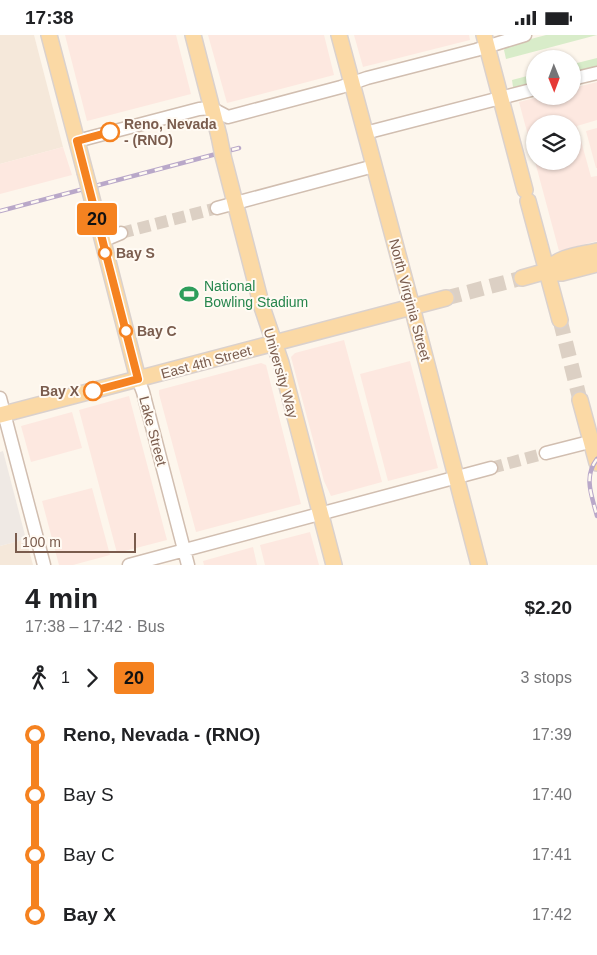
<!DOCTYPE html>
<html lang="en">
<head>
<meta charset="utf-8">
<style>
	body { margin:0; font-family:Arial,sans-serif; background:#f2f2f2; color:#202124; height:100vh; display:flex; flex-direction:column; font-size:19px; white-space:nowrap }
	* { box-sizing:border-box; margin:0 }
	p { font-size:16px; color:#757577 }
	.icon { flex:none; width:28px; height:28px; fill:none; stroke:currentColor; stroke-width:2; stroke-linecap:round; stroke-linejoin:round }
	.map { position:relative; height:530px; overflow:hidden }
	.drawer { display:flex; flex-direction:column; background:#fff; flex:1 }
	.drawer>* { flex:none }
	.badge { padding:0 10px; border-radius:4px; font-size:18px; line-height:32px }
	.needle { width:32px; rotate:179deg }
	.controls { position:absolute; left:526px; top:15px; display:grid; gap:10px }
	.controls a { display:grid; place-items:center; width:55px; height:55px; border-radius:50%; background:#fff; box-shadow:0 1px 4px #0004; font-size:25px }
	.scale { position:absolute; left:15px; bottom:12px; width:121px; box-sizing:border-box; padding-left:5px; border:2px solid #7a5c4d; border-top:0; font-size:14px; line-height:18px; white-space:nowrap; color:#7a5c4d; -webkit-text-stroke:4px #fffaf3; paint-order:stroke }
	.map>.badge { position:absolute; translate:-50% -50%; box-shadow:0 0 0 2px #fff }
	.legs { display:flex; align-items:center; gap:8px; height:55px; padding:0 25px; font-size:16px }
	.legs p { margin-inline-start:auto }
	.overview { display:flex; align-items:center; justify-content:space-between; height:85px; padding:0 25px }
	h1 { font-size:28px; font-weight:800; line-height:38px }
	ul { padding:0 25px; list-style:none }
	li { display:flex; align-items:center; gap:18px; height:60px; font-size:19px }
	li i { display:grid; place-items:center; width:8px; height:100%; margin:0 6px; background:currentColor }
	li i::after { content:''; width:12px; height:12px; margin:-6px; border:4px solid; border-radius:50%; background:#fff }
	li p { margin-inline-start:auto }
	li:first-child i { background:linear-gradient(#0000 50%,currentColor 0) }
	li:last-child i { background:linear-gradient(currentColor 50%,#0000 0) }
	.status { display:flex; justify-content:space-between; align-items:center; height:35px; padding:0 25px; background:#fff; direction:ltr }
	.status svg { height:14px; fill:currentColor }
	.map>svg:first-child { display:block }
</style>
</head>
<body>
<div class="status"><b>17:38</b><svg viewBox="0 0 49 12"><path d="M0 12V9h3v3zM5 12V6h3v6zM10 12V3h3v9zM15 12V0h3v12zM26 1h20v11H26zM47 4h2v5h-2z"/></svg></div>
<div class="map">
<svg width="597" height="530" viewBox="0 0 597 530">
	<rect width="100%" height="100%" fill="#fdf6ec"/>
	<path fill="#f5e8da" d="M0,0H34L63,112L0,129Z
		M26,504L33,530H0V511Z"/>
	<path fill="#fde8e0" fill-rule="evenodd" d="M65,0H176L191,59L87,86Z
		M208,0H324L334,40L227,68Z
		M354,0H469L470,5L363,32Z
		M597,47V85L577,91L591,142L597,141V206L559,216L519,67L542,61H572L573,53ZM535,89H572V126H535Z
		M597,93V133H596L586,96Z
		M63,112L72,140L0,159V129Z
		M344,305L382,447L331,461L324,446L291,322L295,318Z
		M410,326L438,433L388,446L360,339Z
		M261,328L266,330L301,469L196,497L159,359V355Z
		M129,361L167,505L117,518L79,375Z
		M72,377L82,413L31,427L21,391Z
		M92,453L110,520L73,530H59L42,466Z
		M310,497L319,530H265L260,510Z
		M253,512L257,530H204L203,526Z"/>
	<path fill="#efe9e4" d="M3,416L26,504L0,511V417Z"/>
	<path fill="#d8ecc9" d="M546,0H597L506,24L504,15L508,10Z
		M597,23V31L573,38V29Z
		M535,39V48L515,53L513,52L512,45Z"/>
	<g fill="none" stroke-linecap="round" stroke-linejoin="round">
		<path stroke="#dcd0c4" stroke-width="12" stroke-dasharray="12 6" stroke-linecap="butt" d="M121,198L217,173
			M491,433L546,418"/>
		<path stroke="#dcd0c4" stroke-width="15" stroke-dasharray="15 8" stroke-linecap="butt" d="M446,263L522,243
			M560,285L580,365"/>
		<g stroke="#d1beb0" stroke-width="15">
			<path id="minor" d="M572,44L597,38
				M365,98L535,54
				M77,106L199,74L211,73L228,82L341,52L367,43L476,15L525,0
				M217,173L374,131
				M102,206L121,198
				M138,344L143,357L188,530
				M0,363L44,530
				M546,418L597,405
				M129,530L491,433"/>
		</g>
		<g stroke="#dad1cd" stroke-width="18">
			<path id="major" d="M49,0L85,137
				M193,0L219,101
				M339,0L412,272L479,530
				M484,0L525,155
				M223,121L262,272L281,328L334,530
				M90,156L138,344
				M528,166L560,285
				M547,236C558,221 580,220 597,216
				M522,243L547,236L554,238H562L597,229
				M580,365L597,428
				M0,380L446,263"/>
		</g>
		<use href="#minor" stroke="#fff" stroke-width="12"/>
		<use href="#major" stroke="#fbd9a5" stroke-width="15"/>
		<g stroke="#b9a8c9" stroke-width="4.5">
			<path id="rail" d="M0,176L239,113
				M597,424C583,442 592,461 597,481"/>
		</g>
		<use href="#rail" stroke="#fffaf3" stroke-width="2.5" stroke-dasharray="8" stroke-linecap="butt"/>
		<g stroke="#dad1cd" stroke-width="18" stroke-linecap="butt">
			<path id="major-bridge" d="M219,101L223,121
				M85,137L90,156"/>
		</g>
		<use href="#major-bridge" stroke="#fbd9a5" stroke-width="15"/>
	</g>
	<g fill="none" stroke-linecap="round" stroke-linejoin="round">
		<g stroke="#fff" stroke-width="11">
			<path id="line-1" d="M93,356L138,344L77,106L110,97"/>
		</g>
		<use href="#line-1" stroke="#f58220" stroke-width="8"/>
	</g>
	<defs>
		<g id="stadium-bare" transform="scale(1.5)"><path d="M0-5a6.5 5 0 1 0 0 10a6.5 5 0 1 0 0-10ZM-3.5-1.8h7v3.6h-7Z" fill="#2e9e5b" stroke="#fffaf3" stroke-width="2.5" paint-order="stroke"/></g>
	</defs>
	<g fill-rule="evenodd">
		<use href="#stadium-bare" x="189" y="259"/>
	</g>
	<g fill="#fff" stroke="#f58220" stroke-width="2.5">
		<circle cx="110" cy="97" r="9"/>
		<circle cx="105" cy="218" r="6"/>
		<circle cx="126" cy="296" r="6"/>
		<circle cx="93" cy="356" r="9"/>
	</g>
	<g text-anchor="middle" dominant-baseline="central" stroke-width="4" stroke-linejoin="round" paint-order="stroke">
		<g font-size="14" font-weight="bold" fill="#7a5c4d" stroke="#fffaf3" text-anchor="start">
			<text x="124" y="89">Reno, Nevada<tspan x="124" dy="16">- (RNO)</tspan></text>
			<text x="116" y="218">Bay S</text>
			<text x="137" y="296">Bay C</text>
			<text x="79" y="356" text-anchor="end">Bay X</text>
		</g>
		<g font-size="14" fill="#27864d" stroke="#fffaf3" text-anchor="start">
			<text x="204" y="251">National<tspan x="204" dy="16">Bowling Stadium</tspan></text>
		</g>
		<g font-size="14" fill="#7a5c4d" stroke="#fffaf3">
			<text transform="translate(410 265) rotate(75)">North Virginia Street</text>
			<text transform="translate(206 327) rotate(-15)">East 4th Street</text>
			<text transform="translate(281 338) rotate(74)">University Way</text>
			<text transform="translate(153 396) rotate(75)">Lake Street</text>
		</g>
	</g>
</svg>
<div class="controls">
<a><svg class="needle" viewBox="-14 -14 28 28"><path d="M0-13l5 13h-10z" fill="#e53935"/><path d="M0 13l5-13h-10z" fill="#757577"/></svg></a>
<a><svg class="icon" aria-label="layers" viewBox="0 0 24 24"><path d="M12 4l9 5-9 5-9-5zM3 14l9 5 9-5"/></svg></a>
</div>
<div class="scale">100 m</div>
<b class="badge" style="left:97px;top:184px;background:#f58220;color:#111">20</b>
</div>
<section class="drawer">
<div class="overview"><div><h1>4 min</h1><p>17:38 – 17:42 · Bus</p></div><b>$2.20</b></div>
<div class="legs"><svg class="icon" aria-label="walk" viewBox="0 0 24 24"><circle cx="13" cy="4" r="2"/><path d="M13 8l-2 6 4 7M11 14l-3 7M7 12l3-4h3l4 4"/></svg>1<svg class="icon" aria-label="forward" viewBox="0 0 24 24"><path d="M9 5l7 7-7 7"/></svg><b class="badge" style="background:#f58220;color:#111">20</b><p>3 stops</p></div>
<ul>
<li><i style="color:#f58220"></i><b>Reno, Nevada - (RNO)</b><p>17:39</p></li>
<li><i style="color:#f58220"></i><span>Bay S</span><p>17:40</p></li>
<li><i style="color:#f58220"></i><span>Bay C</span><p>17:41</p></li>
<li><i style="color:#f58220"></i><b>Bay X</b><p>17:42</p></li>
</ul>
</section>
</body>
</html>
